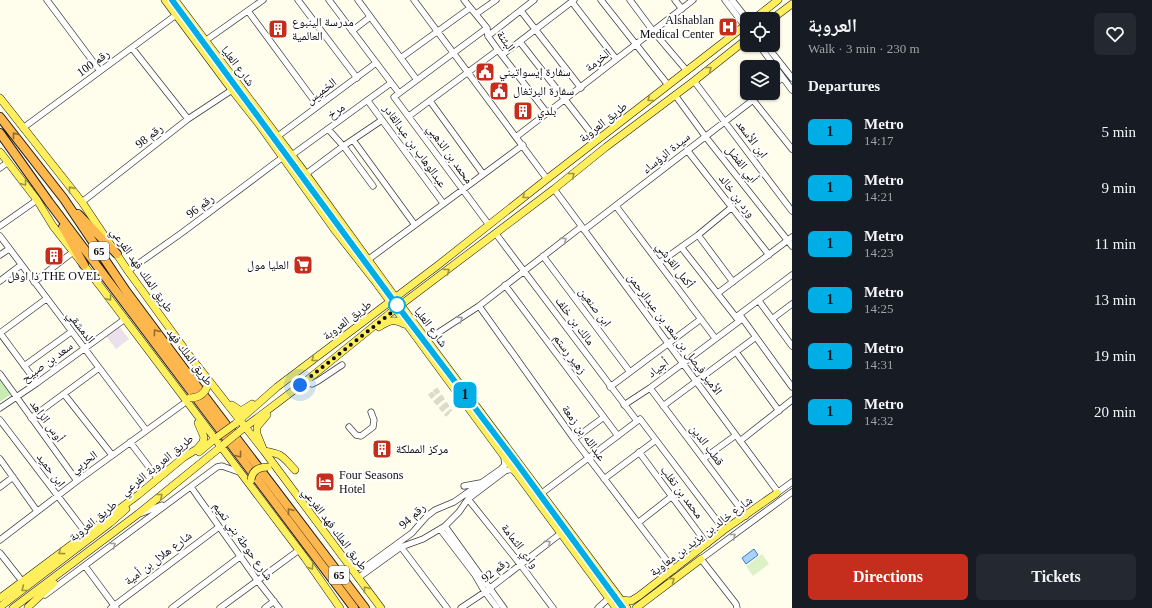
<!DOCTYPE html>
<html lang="en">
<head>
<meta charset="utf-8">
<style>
	body { margin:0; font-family:"Times New Roman","Noto Naskh Arabic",serif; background:#242831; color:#f1f3f6; height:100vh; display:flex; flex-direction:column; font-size:15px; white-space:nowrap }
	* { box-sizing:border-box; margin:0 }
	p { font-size:13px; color:#9ea1a6 }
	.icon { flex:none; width:22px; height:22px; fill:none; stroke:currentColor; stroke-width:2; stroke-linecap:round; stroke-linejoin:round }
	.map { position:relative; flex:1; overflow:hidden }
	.sheet { display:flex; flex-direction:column; background:#171b24; width:360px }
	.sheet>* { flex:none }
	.badge { padding:0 8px; border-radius:6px; font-size:14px; line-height:26px }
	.buttons { position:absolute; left:740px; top:12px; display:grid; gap:8px }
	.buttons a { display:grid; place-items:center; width:40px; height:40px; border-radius:6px; background:#171b24; box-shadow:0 1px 3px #0004; font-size:20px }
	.you { position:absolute; width:20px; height:20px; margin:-10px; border:3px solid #fff; border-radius:50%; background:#1a73e8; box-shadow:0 0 0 6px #1a73e833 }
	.map>.badge { position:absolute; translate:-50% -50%; box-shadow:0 0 0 2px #fff }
	h2 { padding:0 16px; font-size:15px; line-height:36px }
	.round { display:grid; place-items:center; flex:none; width:42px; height:42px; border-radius:6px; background:#242831 }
	.overview { display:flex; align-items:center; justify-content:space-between; height:68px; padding:0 16px }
	h1 { font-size:19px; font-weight:700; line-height:30px }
	.cta { display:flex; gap:8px; margin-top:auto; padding:8px 16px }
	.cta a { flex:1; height:46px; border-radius:6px; background:#c52d1c; color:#fff; font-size:16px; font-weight:700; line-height:46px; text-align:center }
	.cta a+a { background:#242831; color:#f1f3f6 }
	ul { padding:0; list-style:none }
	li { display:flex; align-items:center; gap:12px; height:56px; padding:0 16px }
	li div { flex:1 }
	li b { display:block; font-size:15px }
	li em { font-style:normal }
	li .badge { min-width:44px; font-weight:700; text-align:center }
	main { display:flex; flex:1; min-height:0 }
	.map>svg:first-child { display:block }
</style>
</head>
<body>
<main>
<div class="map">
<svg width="792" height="608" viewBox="0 0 792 608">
	<rect width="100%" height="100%" fill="#fffeec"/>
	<path fill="#ece0ec" d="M119,326L129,339L116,349L106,336Z"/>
	<path fill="#c8ecb3" d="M0,377L12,393L0,402Z"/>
	<path fill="#dcf2c6" d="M762,554L769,564L753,576L746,566Z"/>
	<path fill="#add2fa" stroke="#307bd5" d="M754,549L758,555L746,564L742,558Z"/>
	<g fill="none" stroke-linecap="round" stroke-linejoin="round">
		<path stroke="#dbdacb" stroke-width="5.5" stroke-dasharray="5.5 3" stroke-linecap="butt" d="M435,389L450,412
			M430,393L448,415"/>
		<g stroke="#404040" stroke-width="7">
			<path id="minor" d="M47,0L100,71
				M298,0L357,78
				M329,0L399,93
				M358,0L417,80
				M414,0L547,179
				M464,0L487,28L488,36L498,50L547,113
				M601,0L668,85
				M630,0L653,31L687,71
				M675,0L682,9
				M725,0L747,29
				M732,0L747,19
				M572,2L616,59
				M248,11L318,106
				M521,11L581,88
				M476,14L496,0
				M487,28L394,97L489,225
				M352,31L370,17
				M488,36L534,0
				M205,41L263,0
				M520,42L591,133
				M759,45L792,90
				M766,45L792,78
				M132,48L188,119
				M502,55L574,0
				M402,57L470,8
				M694,81L792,211
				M773,85L782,78
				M675,95L705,136L792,246
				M753,100L792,149
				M368,101L443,203
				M430,101L483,174
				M409,116L498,50
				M23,128L176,15
				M328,129L345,148L373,186
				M278,136L376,63
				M516,137L693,0
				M353,140L415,225
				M687,150L769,255
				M292,155L391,83
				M0,168L8,162
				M306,174L342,147L382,120
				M554,189L778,492
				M82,202L188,119L232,90
				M616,206L715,338
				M0,226L37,200
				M584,230L762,93
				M496,234L637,421
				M698,235L733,282
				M0,236L146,430
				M681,247L739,321
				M0,255L9,249
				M543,256L630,372
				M369,259L523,145
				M659,263L698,235L732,207
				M128,271L183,232L283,157
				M0,281L21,265
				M34,282L73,252
				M505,285L618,436
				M718,293L792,237
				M759,301L792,346
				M479,306L574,439L674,570
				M740,315L792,387
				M736,317L792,275
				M772,319L792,304
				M0,333L37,383
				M0,333L46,299
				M427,340L479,306L581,227
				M736,352L779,411
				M24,366L71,332
				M0,374L77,481
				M306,381L312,384L318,381L342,365
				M610,387L701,319
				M650,388L746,516
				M64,394L112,455
				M624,405L650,388L742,319
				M663,406L756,337
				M0,408L37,383L125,319
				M31,418L99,368
				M0,420L86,533
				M349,427L356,435L361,436L373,427L374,420L371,412
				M574,439L604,417
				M740,441L792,400
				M130,442L158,479
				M639,452L707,544
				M0,459L37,511
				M703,459L736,435
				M604,479L656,440
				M464,486L480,483
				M0,487L13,477
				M191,487L257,580L279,608
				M542,493L640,419L724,530
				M777,493L792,482
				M468,499L520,564L553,608
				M142,513L162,505
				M639,522L671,497
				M445,526L504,608
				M440,529L475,575L485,592L497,608
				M0,540L77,481L183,404
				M401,547L447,608
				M0,553L22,581
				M348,563L356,567L364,568L412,533L427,516L435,510L454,502L501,469L505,465L504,457
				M85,566L116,608
				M358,578L401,547L423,539L445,526L459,512L468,499L505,471L511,469L515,472
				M45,595L217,467L222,466L239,472
				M111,608L219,527
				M172,608L241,556
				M220,608L299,550
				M265,608L274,601
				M461,608L485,592L560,534
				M598,608L609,598
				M737,608L736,604L701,559L792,492"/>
		</g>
		<g stroke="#1e1e1e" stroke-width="8">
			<path id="major" d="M165,0L232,90L258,123L334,229L374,280L616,608
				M175,0L306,174L406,312L627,608
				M754,19L778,0
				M772,19L792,4
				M0,98L82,202L128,271L189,355L264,451L381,608
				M0,152L37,200L53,226L100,286L305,558L340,608
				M379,327C388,321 394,318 404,324
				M232,405L241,411L252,404
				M267,415L257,427V434L264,451C283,454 282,456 295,470
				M235,424L277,387L437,266L547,179L747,24
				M240,431L306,381L390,313L554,189L606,147L694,81L747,39
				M199,452L217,437
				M0,598L138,495L184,457L197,449L203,442L204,437L198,423
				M622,600L631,601L639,596L724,530L777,493
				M0,607L110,523L126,509
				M28,607L54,583
				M13,608L138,514L223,445
				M636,608L701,559"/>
		</g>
		<g stroke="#1e1e1e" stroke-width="10">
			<path id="highway" d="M0,117L64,199L126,291L196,385L365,608
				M0,133L49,202L354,608
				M78,214L117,254
				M63,227L84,265"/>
		</g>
		<use href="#minor" stroke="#fff" stroke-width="5.5"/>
		<use href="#major" stroke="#ffef5c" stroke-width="7"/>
		<use href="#highway" stroke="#fdb74c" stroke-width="8"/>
		<g stroke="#1e1e1e" stroke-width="8" stroke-linecap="butt">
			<path id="major-bridge" d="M190,398C198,398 204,394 207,387
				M217,437L235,424
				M223,445L240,431
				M251,480C252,471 258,467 268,467"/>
		</g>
		<use href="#major-bridge" stroke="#ffef5c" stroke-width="7"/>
	</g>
	<defs><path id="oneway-chevron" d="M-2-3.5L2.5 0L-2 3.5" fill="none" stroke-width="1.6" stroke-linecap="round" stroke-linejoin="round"/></defs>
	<g stroke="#9e953c">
		<use href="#oneway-chevron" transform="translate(709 69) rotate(-38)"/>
		<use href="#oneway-chevron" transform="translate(650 99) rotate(142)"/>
		<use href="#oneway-chevron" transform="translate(572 175) rotate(-39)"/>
		<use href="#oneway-chevron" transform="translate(24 183) rotate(52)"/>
		<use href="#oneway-chevron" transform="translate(71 189) rotate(-128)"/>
		<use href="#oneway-chevron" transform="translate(525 196) rotate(142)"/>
		<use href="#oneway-chevron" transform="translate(447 271) rotate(-37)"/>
		<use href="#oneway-chevron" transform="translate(109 298) rotate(54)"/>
		<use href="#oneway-chevron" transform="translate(314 359) rotate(142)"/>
		<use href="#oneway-chevron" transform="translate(160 496) rotate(-39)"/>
		<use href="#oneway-chevron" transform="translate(61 552) rotate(143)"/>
		<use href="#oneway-chevron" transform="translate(311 567) rotate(56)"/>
		<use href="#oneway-chevron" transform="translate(672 580) rotate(-38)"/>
		<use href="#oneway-chevron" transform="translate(24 589) rotate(142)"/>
		<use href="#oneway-chevron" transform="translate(366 589) rotate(-127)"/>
	</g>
	<g stroke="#916a30">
		<use href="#oneway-chevron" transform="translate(15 135) rotate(-128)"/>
		<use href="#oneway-chevron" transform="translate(156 332) rotate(-126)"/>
		<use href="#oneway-chevron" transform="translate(239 455) rotate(53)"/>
		<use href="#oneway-chevron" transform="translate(290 511) rotate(-127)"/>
	</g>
	<g stroke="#9e9e9e">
		<use href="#oneway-chevron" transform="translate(564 240) rotate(-37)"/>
		<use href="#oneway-chevron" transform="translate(460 319) rotate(-33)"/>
		<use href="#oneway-chevron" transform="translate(733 536) rotate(-37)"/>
		<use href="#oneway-chevron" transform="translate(548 543) rotate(-37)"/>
		<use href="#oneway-chevron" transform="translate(113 545) rotate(-37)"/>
	</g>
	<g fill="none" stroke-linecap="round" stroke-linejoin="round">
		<g stroke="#fff" stroke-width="9">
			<path id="line" d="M172,0L396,304L516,462L623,608"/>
		</g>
		<use href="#line" stroke="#00aee6" stroke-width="6"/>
		<path stroke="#0d0d0d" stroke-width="4" stroke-dasharray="0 7.2" d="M300,385L401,305H397"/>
	</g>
	<defs>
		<g id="hospital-square" transform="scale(1)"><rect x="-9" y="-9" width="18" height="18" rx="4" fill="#c52d1c" stroke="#fff"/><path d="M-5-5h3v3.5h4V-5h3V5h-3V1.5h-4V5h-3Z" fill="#fff"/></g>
		<g id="building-square" transform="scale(1)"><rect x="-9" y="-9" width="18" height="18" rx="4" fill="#c52d1c" stroke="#fff"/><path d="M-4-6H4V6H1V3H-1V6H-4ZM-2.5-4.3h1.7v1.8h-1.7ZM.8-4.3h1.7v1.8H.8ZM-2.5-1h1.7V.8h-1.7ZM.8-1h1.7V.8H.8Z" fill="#fff"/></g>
		<g id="civic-square" transform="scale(1)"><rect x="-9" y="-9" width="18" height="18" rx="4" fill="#c52d1c" stroke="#fff"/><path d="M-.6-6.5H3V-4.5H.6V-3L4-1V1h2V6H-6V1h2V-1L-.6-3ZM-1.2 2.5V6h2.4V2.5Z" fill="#fff"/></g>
		<g id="supermarket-square" transform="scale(1)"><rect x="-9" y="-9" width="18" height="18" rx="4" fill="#c52d1c" stroke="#fff"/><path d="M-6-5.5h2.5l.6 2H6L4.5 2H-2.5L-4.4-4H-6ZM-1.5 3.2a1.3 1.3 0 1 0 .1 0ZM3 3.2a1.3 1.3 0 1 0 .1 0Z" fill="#fff"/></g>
		<g id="hotel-square" transform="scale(1)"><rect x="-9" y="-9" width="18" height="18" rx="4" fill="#c52d1c" stroke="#fff"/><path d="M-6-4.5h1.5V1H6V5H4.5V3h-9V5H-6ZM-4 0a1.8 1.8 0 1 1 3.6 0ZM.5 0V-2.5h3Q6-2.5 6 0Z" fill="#fff"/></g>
	</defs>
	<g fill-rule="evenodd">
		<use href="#hospital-square" x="728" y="27"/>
		<use href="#building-square" x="278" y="29"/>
		<use href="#civic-square" x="485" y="72"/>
		<use href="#civic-square" x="499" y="91"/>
		<use href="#building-square" x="523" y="111"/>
		<use href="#building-square" x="54" y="256"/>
		<use href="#supermarket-square" x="303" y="265"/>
		<use href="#building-square" x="382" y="449"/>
		<use href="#hotel-square" x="325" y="482"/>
	</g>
	<circle fill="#fff" stroke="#00aee6" stroke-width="2" cx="397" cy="305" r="8"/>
	<g text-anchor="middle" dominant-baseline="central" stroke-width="4" stroke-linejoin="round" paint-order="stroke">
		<g fill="#fff" stroke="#565656" stroke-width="1">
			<rect x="89" y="242" width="20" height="18" rx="3"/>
			<rect x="329" y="566" width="20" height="18" rx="3"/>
		</g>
		<g font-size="11" font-weight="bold" fill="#0d0d0d">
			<text x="99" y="251">65</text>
			<text x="339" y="575">65</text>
		</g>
		<g font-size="12" fill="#0d0d0d" stroke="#fff" text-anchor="start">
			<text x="714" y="20" text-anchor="end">Alshablan<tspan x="714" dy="14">Medical Center</tspan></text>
			<text x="292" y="22">مدرسة الينبوع<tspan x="292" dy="14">العالمية</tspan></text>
			<text x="499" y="72">سفارة إيسواتيني</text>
			<text x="513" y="91">سفارة البرتغال</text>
			<text x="537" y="111">بلدي</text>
			<text x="289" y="265" text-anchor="end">العليا مول</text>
			<text x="54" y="276" text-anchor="middle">ذا اوفل THE OVEL</text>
			<text x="396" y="449">مركز المملكة</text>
			<text x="339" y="475">Four Seasons<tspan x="339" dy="14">Hotel</tspan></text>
		</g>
		<g font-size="12" fill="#0d0d0d" stroke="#fff">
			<text transform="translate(506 41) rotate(55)">البثنة</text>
			<text transform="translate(598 60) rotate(-39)">الخرمة</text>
			<text transform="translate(93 63) rotate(-36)">رقم 100</text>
			<text transform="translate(238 66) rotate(53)">شارع العليا</text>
			<text transform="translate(321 91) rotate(-37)">الخميس</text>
			<text transform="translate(336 111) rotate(-36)">مرخ</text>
			<text transform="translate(603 122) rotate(-38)">طريق العروبة</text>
			<text transform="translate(149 136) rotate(-38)">رقم 98</text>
			<text transform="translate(752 139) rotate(53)">ابن الأسعد</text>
			<text transform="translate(415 146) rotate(54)">عبدالوهاب بن عبدالقادر</text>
			<text transform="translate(666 153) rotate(-39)">سيدة الرؤساء</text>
			<text transform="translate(450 154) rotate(54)">محمد بن الذهبي</text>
			<text transform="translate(742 164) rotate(52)">أبي الفضل</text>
			<text transform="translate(737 196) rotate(52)">ورد بن خالد</text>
			<text transform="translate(200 206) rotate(-37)">رقم 96</text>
			<text transform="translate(675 265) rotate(53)">أكمل القرشي</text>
			<text transform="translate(142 270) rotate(55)">طريق الملك فهد الفرعي</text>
			<text transform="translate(595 307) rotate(53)">ابن صنعين</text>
			<text transform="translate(347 320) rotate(-37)">طريق العروبة</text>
			<text transform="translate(575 321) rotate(53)">مالك بن خلف</text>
			<text transform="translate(81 327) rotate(52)">الدمشقي</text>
			<text transform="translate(431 327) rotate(53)">شارع العليا</text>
			<text transform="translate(675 334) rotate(53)">الأمير فيصل بن سعد بن عبدالرحمن</text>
			<text transform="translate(570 354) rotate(53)">زهير رستم</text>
			<text transform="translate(190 357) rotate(53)">طريق الملك فهد</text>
			<text transform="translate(47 362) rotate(-36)">سعد بن صبيح</text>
			<text transform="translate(658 368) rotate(-37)">أجياد</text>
			<text transform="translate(47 421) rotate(54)">أوس الزاهد</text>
			<text transform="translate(584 433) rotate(54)">عبدالله بن زمعة</text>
			<text transform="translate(707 445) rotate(53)">قطب الدين</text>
			<text transform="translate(84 462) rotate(-36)">الحربي</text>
			<text transform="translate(157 465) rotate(-39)">طريق العروبة الفرعي</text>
			<text transform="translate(51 470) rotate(53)">ابن حميد</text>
			<text transform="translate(682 492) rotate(53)">محمد بن تغلب</text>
			<text transform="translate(412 516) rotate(-43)">رقم 94</text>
			<text transform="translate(93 521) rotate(-39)">طريق العروبة</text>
			<text transform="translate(335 529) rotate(53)">طريق الملك فهد الفرعي</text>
			<text transform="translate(701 536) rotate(-37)">شارع خالد بن يزيد بن معاوية</text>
			<text transform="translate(243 541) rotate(54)">شارع حوطة بني تميم</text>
			<text transform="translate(520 546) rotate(52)">وادي الثمامة</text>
			<text transform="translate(158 558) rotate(-37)">شارع هلال بن أمية</text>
			<text transform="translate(495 570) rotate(-38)">رقم 92</text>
		</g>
	</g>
</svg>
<div class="buttons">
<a><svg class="icon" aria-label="locate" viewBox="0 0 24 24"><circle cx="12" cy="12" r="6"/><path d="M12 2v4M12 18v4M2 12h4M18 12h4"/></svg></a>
<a><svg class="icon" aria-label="layers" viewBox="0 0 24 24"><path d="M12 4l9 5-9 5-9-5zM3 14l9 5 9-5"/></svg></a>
</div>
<div class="you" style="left:300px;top:385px"></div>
<b class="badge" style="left:465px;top:395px;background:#00aee6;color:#111">1</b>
</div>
<section class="sheet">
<div class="overview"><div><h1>العروبة</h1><p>Walk · 3 min · 230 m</p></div><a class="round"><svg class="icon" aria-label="heart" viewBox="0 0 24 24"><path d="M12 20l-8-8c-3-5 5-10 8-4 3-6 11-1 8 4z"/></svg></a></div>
<h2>Departures</h2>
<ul>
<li><span class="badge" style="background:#00aee6;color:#111">1</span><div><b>Metro</b><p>14:17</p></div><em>5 min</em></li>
<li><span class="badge" style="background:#00aee6;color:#111">1</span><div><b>Metro</b><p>14:21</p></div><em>9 min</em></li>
<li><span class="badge" style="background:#00aee6;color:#111">1</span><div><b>Metro</b><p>14:23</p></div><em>11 min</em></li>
<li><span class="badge" style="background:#00aee6;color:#111">1</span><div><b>Metro</b><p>14:25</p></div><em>13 min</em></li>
<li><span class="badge" style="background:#00aee6;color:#111">1</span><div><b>Metro</b><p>14:31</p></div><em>19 min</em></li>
<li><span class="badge" style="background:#00aee6;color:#111">1</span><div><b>Metro</b><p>14:32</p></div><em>20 min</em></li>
</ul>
<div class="cta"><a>Directions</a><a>Tickets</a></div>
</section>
</main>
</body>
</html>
